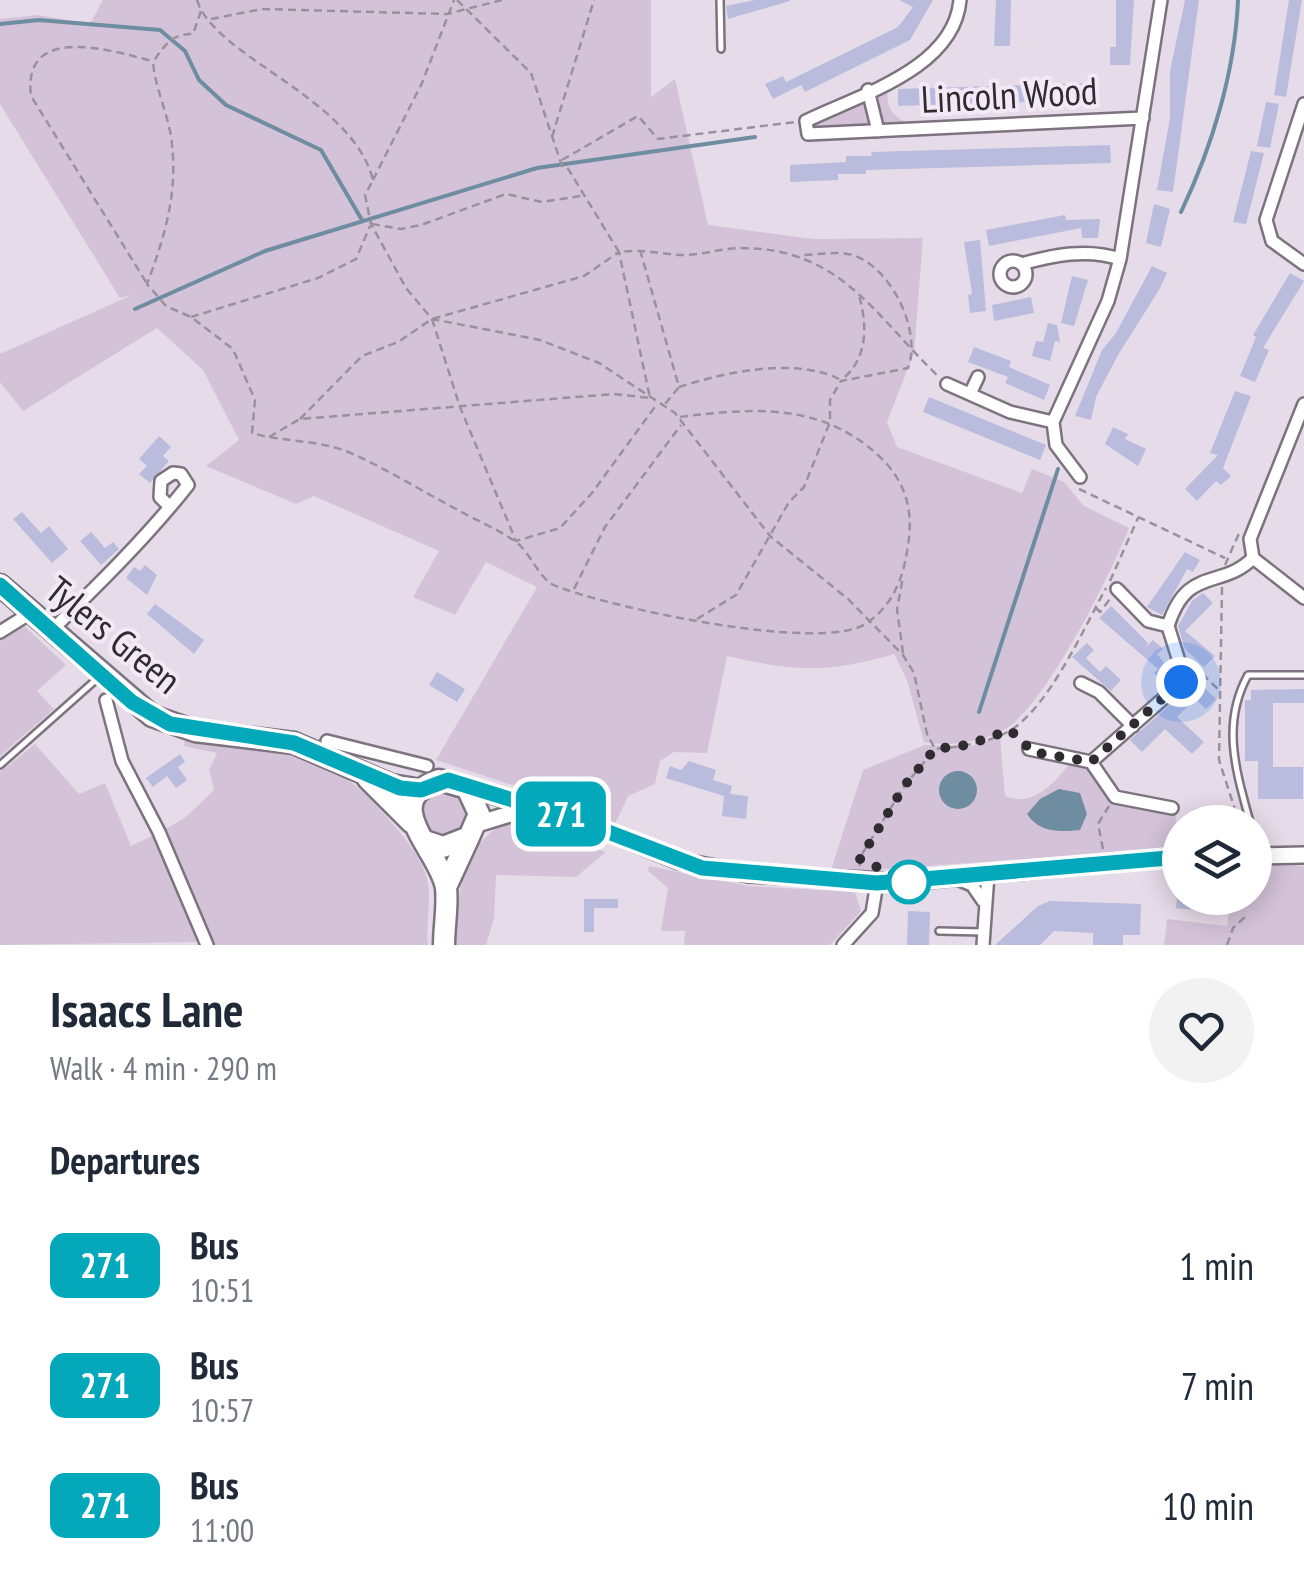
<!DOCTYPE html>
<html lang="en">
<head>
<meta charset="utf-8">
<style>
	body { margin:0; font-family:"PT Sans Narrow",sans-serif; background:#f2f2f3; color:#1f2937; height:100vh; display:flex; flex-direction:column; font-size:38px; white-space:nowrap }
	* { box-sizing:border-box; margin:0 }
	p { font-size:32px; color:#747a83 }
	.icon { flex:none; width:55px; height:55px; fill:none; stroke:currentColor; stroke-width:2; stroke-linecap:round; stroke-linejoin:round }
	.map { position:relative; height:945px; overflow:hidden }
	.drawer { display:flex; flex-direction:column; background:#fff; flex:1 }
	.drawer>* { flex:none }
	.badge { padding:0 20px; border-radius:15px; font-size:35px; line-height:65px }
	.controls { position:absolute; left:1162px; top:805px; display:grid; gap:20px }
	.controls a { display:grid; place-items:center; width:110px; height:110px; border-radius:50%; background:#fff; box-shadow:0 5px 25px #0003; font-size:50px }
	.you { position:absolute; width:50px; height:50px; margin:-25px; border:8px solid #fff; border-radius:50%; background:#1a73e8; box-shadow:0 0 0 15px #1a73e833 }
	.map>.badge { position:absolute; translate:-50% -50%; box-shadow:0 0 0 5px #fff }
	h2 { padding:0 50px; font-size:38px; line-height:90px }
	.round { display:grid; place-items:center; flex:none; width:105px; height:105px; border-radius:52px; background:#f2f2f3 }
	.overview { display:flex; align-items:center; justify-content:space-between; height:170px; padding:0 50px }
	h1 { font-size:48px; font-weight:700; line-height:75px }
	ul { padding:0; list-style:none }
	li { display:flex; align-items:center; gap:30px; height:120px; padding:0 50px }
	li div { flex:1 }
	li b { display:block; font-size:38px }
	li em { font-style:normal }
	li .badge { min-width:110px; font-weight:700; text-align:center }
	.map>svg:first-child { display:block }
</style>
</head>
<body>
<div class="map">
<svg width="1304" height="945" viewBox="0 0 1304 945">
	<rect width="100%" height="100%" fill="#e6dce9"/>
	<path fill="#d3c2d8" d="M103,0H651V97L675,79L708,225L814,239L923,238L914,353L887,422L897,447L1022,493L1032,469L1064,482L1084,506L1129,528C1111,574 1047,702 1007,728C984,742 950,747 924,742L907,680L894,654C826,674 795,671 727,656L707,753L674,752L660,761L655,784L628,796L614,826L540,794L436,760L537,587L486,562L455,615L413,597L439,551L314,496L296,504L206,466L239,440L203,370L157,328L23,411L0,382V354L132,295L120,298L0,104V19L38,15L90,24Z
		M889,87C882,114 902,122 923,129L808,134L806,121Z
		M24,626L66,665L37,691L54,709L0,756V641Z
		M1000,737L1005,796C1032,808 1055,783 1070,763L1089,769C1106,805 1139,812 1175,813L1179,848L830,873L863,770L925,745L968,747Z
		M185,738C274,742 333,750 392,823C405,838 420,856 426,875C433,897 425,923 428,945H213L164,830L186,817L214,790L209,770L217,753L184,746Z
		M35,744L79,794L105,783L131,846L154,835L197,942L0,945V772Z
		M421 814a24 24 0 1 1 48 0a24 24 0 1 1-48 0Z
		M513,819L606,852L576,877L496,875L494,919L486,945H455C458,893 460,842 513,819Z
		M1255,865L1304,866V945H1164L1167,919L1227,926L1230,898H1255Z
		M649,866L749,886L855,892L861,911L830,945H684L685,931H661L668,888L648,871Z"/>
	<path fill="#6e8da0" d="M939 790a19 19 0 1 1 38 0a19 19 0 1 1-38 0Z
		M1059,789L1080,793L1087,814L1080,830C1059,832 1040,833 1027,814L1040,799Z"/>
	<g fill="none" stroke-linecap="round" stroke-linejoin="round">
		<path stroke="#6e8da0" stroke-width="4" d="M0,24L39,20L160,30L185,51L199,80L226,105L321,150L362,220
			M1181,212C1212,147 1235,72 1238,0
			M135,309L265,251L537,168L755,137
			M979,712L1058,469"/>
	</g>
	<path fill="#b9bcdc" d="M755,0H790V1L728,19L726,6Z
		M899,0H933L910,40L805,92L801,85L773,99L765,84L783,76L786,82L898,27L913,7Z
		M996,0H1011L1010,46H994Z
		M1116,0H1134L1130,65H1110V47H1116Z
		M1185,0H1199L1173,192L1157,190L1170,118V71Z
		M1289,0H1302L1286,97L1274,95Z
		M1091,83V100L898,106V89Z
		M1266,102L1279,104L1270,148L1257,146Z
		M1110,145L1111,163L866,170V174H838V180L790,182V165L846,162V156H872L871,152Z
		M1251,151L1264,153L1246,224L1233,222Z
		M1154,204L1170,209L1161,247L1146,243Z
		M1065,215L1066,220L1100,219L1098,238H1082L1081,228L989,246L986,230Z
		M980,240L986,311L970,313L968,295L972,294L964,242Z
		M1152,266L1167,273L1159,290L1118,355L1096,397L1091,420L1075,416L1102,350L1116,333Z
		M1290,273L1304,281L1263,348L1269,350L1255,382L1240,376L1256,337L1253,335Z
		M1072,276L1088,280L1074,326L1061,323Z
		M1031,297L1034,313L994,321L992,305Z
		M1048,323L1057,325L1060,342L1055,341L1050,361L1032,356L1036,341L1043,342Z
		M974,347L1011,361L1009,367L1050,385L1044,400L1005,383L1008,377L968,362Z
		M1235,391L1251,396L1223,468L1231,476L1221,485L1216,481L1197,501L1185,489L1218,455L1210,453Z
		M929,397L1046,445L1040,460L923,412Z
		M1113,427L1128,434L1125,439L1146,449L1138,466L1105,444Z
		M159,436L171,447L163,456L169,461L150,483L139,474L147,466L139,459Z
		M22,512L41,533L49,526L68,549L52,563L13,519Z
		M91,532L105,548L113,542L119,549L101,565L80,541Z
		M1185,552L1200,560L1193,572L1187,569L1162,615L1147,607Z
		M145,565L157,575L147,595L126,578L134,567L140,571Z
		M1203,593L1213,603L1185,631L1215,656L1204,667L1185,649L1178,626L1192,601Z
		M155,604L204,640L194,654L147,614Z
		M1111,606L1148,643L1146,647L1153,640L1163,649L1157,654L1173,674L1165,685L1154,673L1158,669L1099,618Z
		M1087,643L1094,650L1086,658L1100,672L1106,666L1121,680L1111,691L1072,657Z
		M437,672L465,689L457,702L429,685Z
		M1193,677L1216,699L1206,709L1195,699L1177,717L1204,742L1192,754L1165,729L1142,752L1130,740L1187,690Z
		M1304,689V703H1273V767H1303V799H1258V761H1245V700H1251V690Z
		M180,754L185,762L178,767L187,780L176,788L167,776L153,787L146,778Z
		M689,761L716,770L713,780L732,786L730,794L748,796L746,819L722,816L724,796L666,778L670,766L681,770Z
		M1177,898L1227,900L1225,913L1176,908Z
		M584,899H618V908H594V932H584Z
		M1050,901L1141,904L1140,935H1123V945H1093V933L1054,931L1040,945H995L1038,906Z
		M908,911L930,912L929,945H907Z"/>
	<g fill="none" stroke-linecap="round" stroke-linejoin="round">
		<g stroke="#7d737f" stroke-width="10">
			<path id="lane" d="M720,0L721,49
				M0,765L99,677
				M1250,822C1236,771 1221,724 1248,675H1304
				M939,931L983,932"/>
		</g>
		<g stroke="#7d737f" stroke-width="16">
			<path id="street" d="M960,0C954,69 859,95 806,121L808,134L1143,118
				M868,90L878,131
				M1304,104L1266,220L1272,241L1304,264
				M1000 274a13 13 0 1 1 26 0a13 13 0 1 1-26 0Z
				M1021,264C1054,255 1087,248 1120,259
				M947,384L1010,412L1053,422
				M970,394L978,377
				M1304,404L1250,539L1253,558L1304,598
				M1080,477L1056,445L1053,422L1108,301L1120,259L1161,0
				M1117,589L1148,621L1168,626
				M52,630C99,584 147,537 188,485L181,474L173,473L161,481L160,497L170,507
				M0,632L32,612
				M1081,683L1099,692L1133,726
				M106,700L122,761L159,832L207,945
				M327,741L427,766
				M1029,749L1091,762
				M1172,808L1115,797L1091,762L1181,683L1183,674L1168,626C1187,565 1221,590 1253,558
				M957,879L972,885L983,901
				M843,945L872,913L877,883
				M983,945L988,874"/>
		</g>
		<g stroke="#7d737f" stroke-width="20">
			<path id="secondary" d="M467,788L577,820L679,861L748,874L905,882L1180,857
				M477,824L533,807
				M1255,856L1304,855"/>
		</g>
		<g stroke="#7d737f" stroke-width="25">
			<path id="highway" d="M0,585L152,716L195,731L294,743L391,785L421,790
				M368,779L412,823
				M425,841L443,847L469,837L479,814L467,788L439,780C376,802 441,852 446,888C448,906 444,927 444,945
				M446,887L469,837"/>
		</g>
		<path stroke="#99919b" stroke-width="2.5" stroke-dasharray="8 5" stroke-linecap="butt" d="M197,0C214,57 352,97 373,180L365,195L371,224L406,288L432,319L540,340L599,363L675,413L770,536L848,599L903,655L914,673L927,734L935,749
			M457,0L531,73L562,166L567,167L619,252C643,249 656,253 679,255C700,256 721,248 741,248C841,248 875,316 939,377
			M201,11L193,34C171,34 165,45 153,62C155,86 165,107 170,131C180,185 166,234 147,284L166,306L191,317L233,349L255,400L252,433C286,443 322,439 355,455C390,471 422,491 456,509C475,520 498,529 516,542C531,553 539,580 556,586C608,607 823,654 867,623C894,604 904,576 908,545C914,510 905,480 879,456C821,402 753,408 679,417
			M211,19L262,9L447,14L502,0
			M552,137L594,0
			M562,160L638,116L658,139L795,122
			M373,180L422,83L454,0
			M372,224L401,229L421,225L506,194L542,202L581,196
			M640,250L679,387L665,404
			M146,282L31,96C22,23 110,50 152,61
			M191,317L318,278L356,259L370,226
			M432,319L460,407L516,541L560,528L592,493L657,404
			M845,377C869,355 867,321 858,292
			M679,387C726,372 794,357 839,379
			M269,437L300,419L614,394L650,398L619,252L584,276L432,319L398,342L362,356L300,419
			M1079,489L1225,558
			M1225,565L1240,531
			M1110,581L1138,518
			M1222,587L1219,760L1239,822
			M574,589L605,527L681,425
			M1096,608L1100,612L1110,599
			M697,619L736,595L789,502L804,487L830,422V400L841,381L908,368C922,332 892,269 855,256C840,250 817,255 800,255
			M903,653L897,609L903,577
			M1193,665L1220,691
			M1103,849L1098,824L1109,806
			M860,866L859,859L905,785L935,749C958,747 990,743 1011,730C1050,705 1084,628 1106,588
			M1227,945L1233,928L1245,917"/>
		<use href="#lane" stroke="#fff" stroke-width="5"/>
		<use href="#street" stroke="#fff" stroke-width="11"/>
		<use href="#secondary" stroke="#fff" stroke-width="15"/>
		<use href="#highway" stroke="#fff" stroke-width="20"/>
	</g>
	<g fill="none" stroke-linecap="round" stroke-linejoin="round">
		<g stroke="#fff" stroke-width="22">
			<path id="line" d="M0,585L132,702L170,724L294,743L400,788L421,790L448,780L577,820L702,868L877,883L1180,857"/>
		</g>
		<use href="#line" stroke="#03a8ba" stroke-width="15"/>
		<path stroke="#2f2b30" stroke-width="10" stroke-dasharray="0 18" d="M909,882L860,859L905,785L935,749L968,745L1010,730L1033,752L1091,762L1181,682"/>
	</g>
	<circle fill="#fff" stroke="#03a8ba" stroke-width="5" cx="909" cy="882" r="20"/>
	<g text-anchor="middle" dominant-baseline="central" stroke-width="8" stroke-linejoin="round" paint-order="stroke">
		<g font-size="38" fill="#2f2b30" stroke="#f3e9f6">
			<text transform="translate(1009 94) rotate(-3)">Lincoln Wood</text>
			<text transform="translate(114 634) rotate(39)">Tylers Green</text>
		</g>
	</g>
</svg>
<div class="controls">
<a><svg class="icon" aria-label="layers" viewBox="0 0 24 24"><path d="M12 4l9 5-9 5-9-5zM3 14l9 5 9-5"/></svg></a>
</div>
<div class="you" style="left:1181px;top:682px"></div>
<b class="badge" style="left:561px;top:814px;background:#03a8ba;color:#fff">271</b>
</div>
<section class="drawer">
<div class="overview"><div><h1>Isaacs Lane</h1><p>Walk · 4 min · 290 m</p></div><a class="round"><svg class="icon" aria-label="heart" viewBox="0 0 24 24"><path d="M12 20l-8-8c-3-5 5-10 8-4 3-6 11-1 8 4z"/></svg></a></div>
<h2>Departures</h2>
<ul>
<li><span class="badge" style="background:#03a8ba;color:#fff">271</span><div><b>Bus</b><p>10:51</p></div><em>1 min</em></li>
<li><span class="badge" style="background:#03a8ba;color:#fff">271</span><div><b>Bus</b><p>10:57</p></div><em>7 min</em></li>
<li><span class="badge" style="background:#03a8ba;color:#fff">271</span><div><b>Bus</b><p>11:00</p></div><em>10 min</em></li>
</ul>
</section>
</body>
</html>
